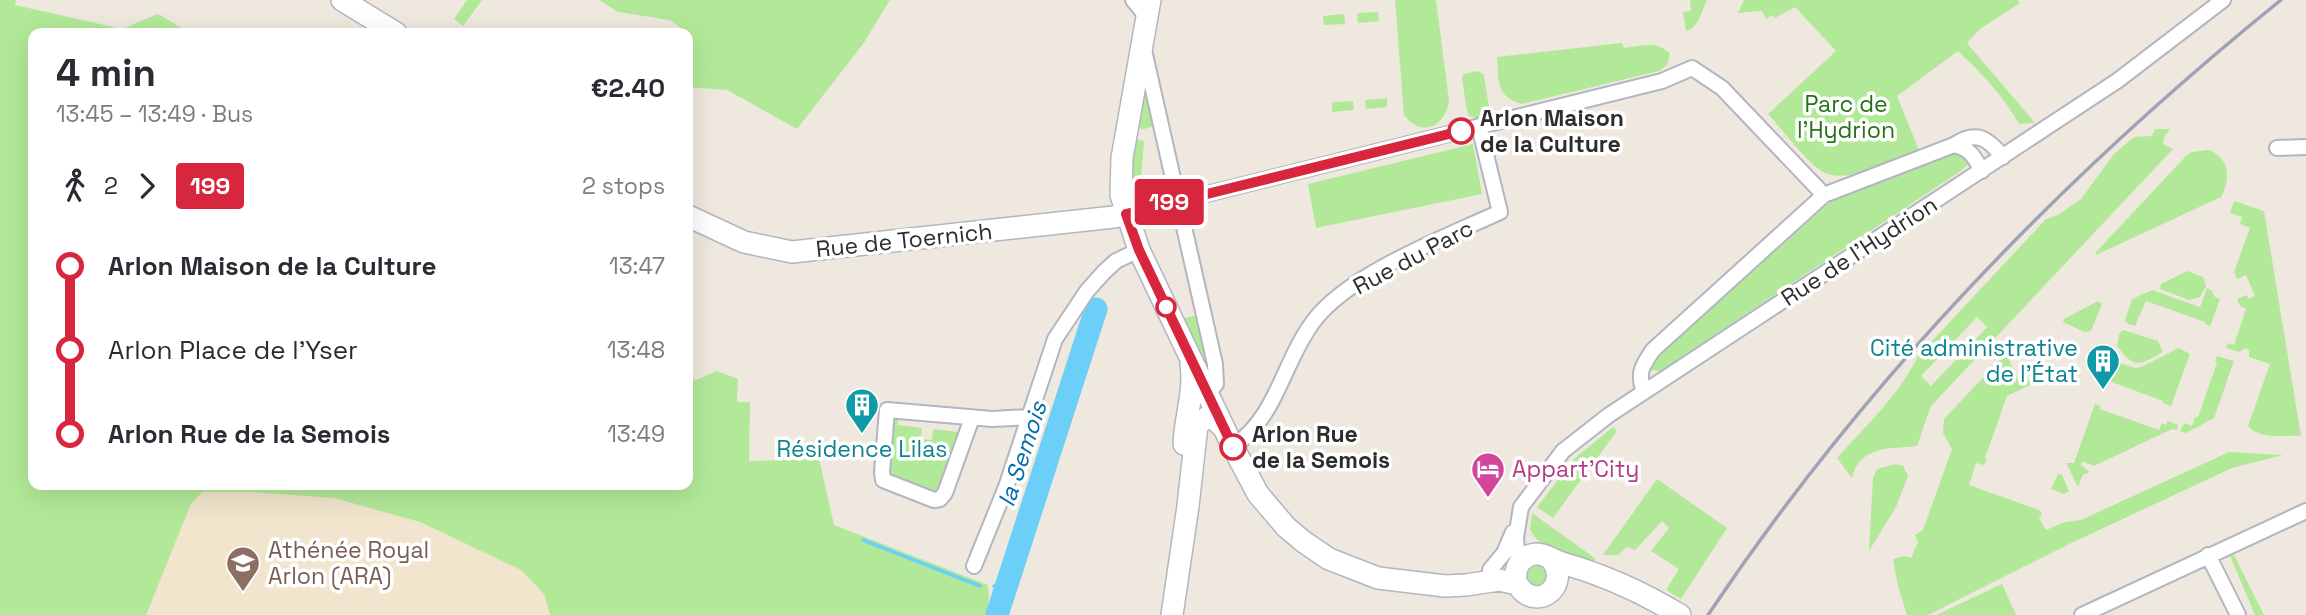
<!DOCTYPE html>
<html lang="en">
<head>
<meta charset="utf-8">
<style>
	body { margin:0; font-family:"Space Grotesk",sans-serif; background:#f7f7f7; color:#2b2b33; height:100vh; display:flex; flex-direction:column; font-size:26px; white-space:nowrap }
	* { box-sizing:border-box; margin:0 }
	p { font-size:23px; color:#7c7c81 }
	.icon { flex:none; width:38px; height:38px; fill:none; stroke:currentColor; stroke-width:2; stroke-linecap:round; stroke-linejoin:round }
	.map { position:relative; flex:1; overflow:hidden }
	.sheet { position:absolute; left:28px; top:28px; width:665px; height:462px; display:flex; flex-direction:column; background:#fff; border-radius:14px; box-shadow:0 7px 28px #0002 }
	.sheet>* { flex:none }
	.badge { padding:0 14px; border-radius:5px; font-size:24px; line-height:46px }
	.map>.badge { position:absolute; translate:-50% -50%; box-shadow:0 0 0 4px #fff }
	.legs { display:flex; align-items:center; gap:10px; height:77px; padding:0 28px; font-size:23px }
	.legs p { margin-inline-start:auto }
	.headline { display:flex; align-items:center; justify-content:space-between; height:119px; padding:0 28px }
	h1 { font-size:38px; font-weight:800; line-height:52px }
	ul { padding:0 28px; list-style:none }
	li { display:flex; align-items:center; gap:24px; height:84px; font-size:26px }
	li i { display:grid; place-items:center; width:10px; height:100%; margin:0 9px; background:currentColor }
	li i::after { content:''; width:18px; height:18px; margin:-9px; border:5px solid; border-radius:50%; background:#fff }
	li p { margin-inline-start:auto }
	li:first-child i { background:linear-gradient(#0000 50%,currentColor 0) }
	li:last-child i { background:linear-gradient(currentColor 50%,#0000 0) }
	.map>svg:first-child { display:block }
</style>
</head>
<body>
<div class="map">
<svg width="2306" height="615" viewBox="0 0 2306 615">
	<rect width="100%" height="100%" fill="#efe8df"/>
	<path fill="#f1e6cd" d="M202,492H252L334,498L420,522L521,570L544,594L550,615H146L191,504Z"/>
	<path fill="#b2e998" d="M0,0H16L15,5L122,29L158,14L190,33H33V485H688V377L696,380L717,371L738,379L737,402H750L749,461L819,459L834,525L988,585L989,599L987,615H550L544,594L521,570L420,522L334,498L252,492H202L191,504L146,615H0Z
		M467,0H482L463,26L454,19Z
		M599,0H890L863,44L797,129L727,90L688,87V41L691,36L670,20L618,12Z
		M1395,0H1436L1449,101C1445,127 1421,138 1404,115Z
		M1690,0H1707C1702,11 1698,28 1686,31L1683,12L1691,11Z
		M1744,0H2018L2020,3L1980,29L1967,43L2035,123L2019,124C2003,95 1981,73 1958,51L1897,96L1919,150C1896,159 1849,184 1825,173C1808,165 1782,129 1768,114L1836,51L1795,7L1775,18L1772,15L1766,19L1762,11L1738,13Z
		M1378,12L1379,21L1358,23L1357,13Z
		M1344,14L1345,24L1324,25L1323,16Z
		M1622,43L1624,48C1642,46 1657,40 1670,54L1667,65L1659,71L1522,104C1495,96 1499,81 1497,57Z
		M1478,71L1484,75L1489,108L1486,116L1478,119L1469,116L1467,111L1462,79L1463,74Z
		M1143,95H1149L1157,125L1144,129L1137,128Z
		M1387,98V107L1366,109L1365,100Z
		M1353,101L1354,110L1332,112V102Z
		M2155,129H2170L2164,138L2163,144L2173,149L1982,352L1973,342L1987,327L1977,317L1921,376L1931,386L1968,347L1978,356L1931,406L1917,446C1891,449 1860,445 1852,478L1837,458C1866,426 1899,395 1918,356L2046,219L2058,215L2081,199L2114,154L2134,137L2152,136Z
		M1134,139L1144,141L1140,191H1128Z
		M1473,144L1482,194L1316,228L1308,184Z
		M2208,150C2230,157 2231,179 2221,197L2096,255V252L2187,155L2192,152Z
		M1956,151L1969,156L1968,164L1962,170L1660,371L1651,370L1650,366L1664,347L1828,204L1857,188Z
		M2234,201L2264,211L2301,436C2284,435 2260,440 2248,426L2270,364L2249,357V350L2246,348L2239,352L2226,348L2228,343L2234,345L2246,309L2240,306L2237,299L2247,295L2249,299L2255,296L2246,275L2237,279L2234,272L2250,228L2240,224L2242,217L2230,213Z
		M2187,271L2203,277L2206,286L2200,297L2189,300L2160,289L2161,284Z
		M2207,288L2211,290L2215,297L2220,299L2210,326L2205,324V322L2146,301L2135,326L2128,324L2125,320L2132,299L2152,290L2200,307Z
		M2098,301L2102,304L2091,331L2084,332L2063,322L2064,319Z
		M1201,314L1210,359L1199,363L1178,320Z
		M2123,330L2158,341L2163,352C2139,365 2135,370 2117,346L2119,334Z
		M2179,348L2190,354L2171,406L2163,403V401L2109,381L2103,382L2111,360L2135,368L2141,367Z
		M2006,353L2020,384L2036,377L2041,380L2007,396L1985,458L1987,459L1984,465L1976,463L1969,485L2039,510L2042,514L2039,518L2046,530L2065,522L2081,520L2229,452L2283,455L2232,468L2067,545L1928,615H1907L1898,586L1893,559L1904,556L1911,558L1918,542L1915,535L1923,530L1952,449L1943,433L1944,419Z
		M2217,356L2234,361L2214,418L2186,433L2180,431L2184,423L2192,426L2195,417H2198L2217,363L2215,362Z
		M2095,404L2100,406V409L2159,430L2162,423L2166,425L2168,421L2178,425L2177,430L2172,429L2094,466L2082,461L2081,465L2090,472L2083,475L2078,487L2066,463H2074Z
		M898,415V425L922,428L921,439L932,440L933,429L959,432L960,422L965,423L941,488C925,499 905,484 889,476V425L893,417Z
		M1613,427L1617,431L1553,518L1537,507L1575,458Z
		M1895,464L1903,466L1908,476L1896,507L1869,551L1873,478L1877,469Z
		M2058,474L2062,475L2069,491L2064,494L2051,489Z
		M1657,479L1727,528L1681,599L1666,590L1679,569L1651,551L1669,528L1662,521L1635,550L1627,547L1618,555H1603Z
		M1532,513L1596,559L1592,562C1569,556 1540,552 1530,529Z
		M2234,555L2264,615H2255L2230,556Z
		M1527 576a10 10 0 1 1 20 0a10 10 0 1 1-20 0Z
		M2002,584L2016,615H1936Z"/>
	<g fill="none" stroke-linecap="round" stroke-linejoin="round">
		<path stroke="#6ccff7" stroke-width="3.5" d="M863,540L980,586
			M994,586H1006"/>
		<path stroke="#6ccff7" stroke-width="23" d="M997,615L1096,309"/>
		<g stroke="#b3b5c1" stroke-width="18">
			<path id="street" d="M1133,0L1147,17
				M1144,50L1215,364L1216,384L1208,394
				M1954,145C1971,149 1974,157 1982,171
				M2277,148L2306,147
				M1126,214L1662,81L1692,68L1722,88L1824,195
				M1644,392C1637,373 1642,366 1653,350L1824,195L1954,145C1976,130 1988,138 2003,157
				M972,418L945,493L940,499L934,500L883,480L882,472L887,410L992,419L1030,417
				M1233,447C1278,415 1282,364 1313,322C1348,274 1446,237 1500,212L1479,126
				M2208,555L2238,615
				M1518,564L1516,538L1521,507L1563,451L1609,415L2117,81L2223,0
				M974,566L1006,487L1055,339L1087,291L1104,272L1116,261L1139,250
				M1490,570L1504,553L1513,532
				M2082,615L2306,511"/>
		</g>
		<g stroke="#b3b5c1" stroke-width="24">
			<path id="secondary" d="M342,0L396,33
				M1150,0L1122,158L1121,195L1139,250L1233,447L1258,494L1286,527L1304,542L1329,559L1378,578L1445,586L1466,585L1499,580L1517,584
				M688,216L744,242L792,252L1114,217L1126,214
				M1184,444C1185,417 1195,391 1191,365
				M1552,560C1570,585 1539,611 1520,588C1515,583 1515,575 1517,568C1520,560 1528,554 1537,554C1546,554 1554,561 1562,563C1605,575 1642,592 1680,615
				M1172,615L1188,506L1197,425L1210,415L1224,428"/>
		</g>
		<use href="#street" stroke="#fff" stroke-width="14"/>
		<use href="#secondary" stroke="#fff" stroke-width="21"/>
		<path stroke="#a0a3b8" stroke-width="3.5" d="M1708,615C1865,380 2062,177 2281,0"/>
	</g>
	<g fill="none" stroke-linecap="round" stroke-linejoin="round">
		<g stroke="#fff" stroke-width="16">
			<path id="line-1" d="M1233,447L1139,250L1126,214L1461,131"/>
		</g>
		<use href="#line-1" stroke="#d7263d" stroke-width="10"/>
	</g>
	<defs>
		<g id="building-pin" transform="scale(1.75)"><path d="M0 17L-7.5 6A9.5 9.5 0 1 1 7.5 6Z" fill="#0f9aa8" stroke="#fff"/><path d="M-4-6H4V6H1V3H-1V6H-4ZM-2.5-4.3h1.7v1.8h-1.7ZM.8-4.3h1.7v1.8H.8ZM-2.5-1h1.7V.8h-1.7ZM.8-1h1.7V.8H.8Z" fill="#fff"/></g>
		<g id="hotel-pin" transform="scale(1.75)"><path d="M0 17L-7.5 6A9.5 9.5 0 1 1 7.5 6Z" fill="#d1479c" stroke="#fff"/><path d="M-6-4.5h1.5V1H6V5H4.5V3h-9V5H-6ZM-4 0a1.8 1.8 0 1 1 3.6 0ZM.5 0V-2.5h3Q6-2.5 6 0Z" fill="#fff"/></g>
		<g id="school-pin" transform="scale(1.75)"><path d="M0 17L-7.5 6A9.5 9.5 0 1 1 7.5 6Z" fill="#8d6e63" stroke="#fff"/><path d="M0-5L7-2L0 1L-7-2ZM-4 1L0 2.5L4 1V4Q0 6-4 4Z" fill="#fff"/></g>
	</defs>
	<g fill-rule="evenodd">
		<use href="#building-pin" x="2103" y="361"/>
		<use href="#building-pin" x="862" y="405"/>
		<use href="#hotel-pin" x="1488" y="469"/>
		<use href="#school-pin" x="243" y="563"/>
	</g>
	<g fill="#fff" stroke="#d7263d" stroke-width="3.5">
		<circle cx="1461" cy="131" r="12"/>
		<circle cx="1166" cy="307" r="9"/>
		<circle cx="1233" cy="447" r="12"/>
	</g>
	<g text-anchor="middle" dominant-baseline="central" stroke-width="7" stroke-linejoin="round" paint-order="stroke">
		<g font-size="23" fill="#277116" stroke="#fff">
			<text x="1846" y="104">Parc de<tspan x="1846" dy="26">l'Hydrion</tspan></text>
		</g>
		<g font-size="23" font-weight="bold" fill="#2d2d2d" stroke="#fff" text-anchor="start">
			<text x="1480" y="118">Arlon Maison<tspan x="1480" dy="26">de la Culture</tspan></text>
			<text x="1252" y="434">Arlon Rue<tspan x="1252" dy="26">de la Semois</tspan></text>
		</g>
		<g font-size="23" fill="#2d2d2d" stroke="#fff">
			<text transform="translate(904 240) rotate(-6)">Rue de Toernich</text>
			<text transform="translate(1859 251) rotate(-33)">Rue de l'Hydrion</text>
			<text transform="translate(1413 257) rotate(-28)">Rue du Parc</text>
		</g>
		<g font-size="23" fill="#0d838f" stroke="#fff" text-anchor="end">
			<text x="2078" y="348">Cité administrative<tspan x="2078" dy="26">de l'État</tspan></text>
			<text x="862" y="449" text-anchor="middle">Résidence Lilas</text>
		</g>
		<g font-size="23" fill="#b23c85" stroke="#fff" text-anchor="start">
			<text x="1512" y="469">Appart'City</text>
		</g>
		<g font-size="23" fill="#785e54" stroke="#fff" text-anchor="start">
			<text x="268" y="550">Athénée Royal<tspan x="268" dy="26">Arlon (ARA)</tspan></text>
		</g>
		<g font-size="24" font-style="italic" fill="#046da9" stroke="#fff">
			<text transform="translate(1022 454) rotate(-72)">la Semois</text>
		</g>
	</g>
</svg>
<b class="badge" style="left:1169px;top:202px;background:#d7263d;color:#fff">199</b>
<section class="sheet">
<div class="headline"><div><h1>4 min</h1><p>13:45 – 13:49 · Bus</p></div><b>€2.40</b></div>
<div class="legs"><svg class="icon" aria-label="walk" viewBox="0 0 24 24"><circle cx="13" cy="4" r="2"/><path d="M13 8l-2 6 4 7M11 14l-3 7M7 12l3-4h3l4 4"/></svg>2<svg class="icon" aria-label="forward" viewBox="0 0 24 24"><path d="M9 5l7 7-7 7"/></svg><b class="badge" style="background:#d7263d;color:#fff">199</b><p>2 stops</p></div>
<ul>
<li><i style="color:#d7263d"></i><b>Arlon Maison de la Culture</b><p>13:47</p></li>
<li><i style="color:#d7263d"></i><span>Arlon Place de l'Yser</span><p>13:48</p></li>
<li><i style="color:#d7263d"></i><b>Arlon Rue de la Semois</b><p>13:49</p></li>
</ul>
</section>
</div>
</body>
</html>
